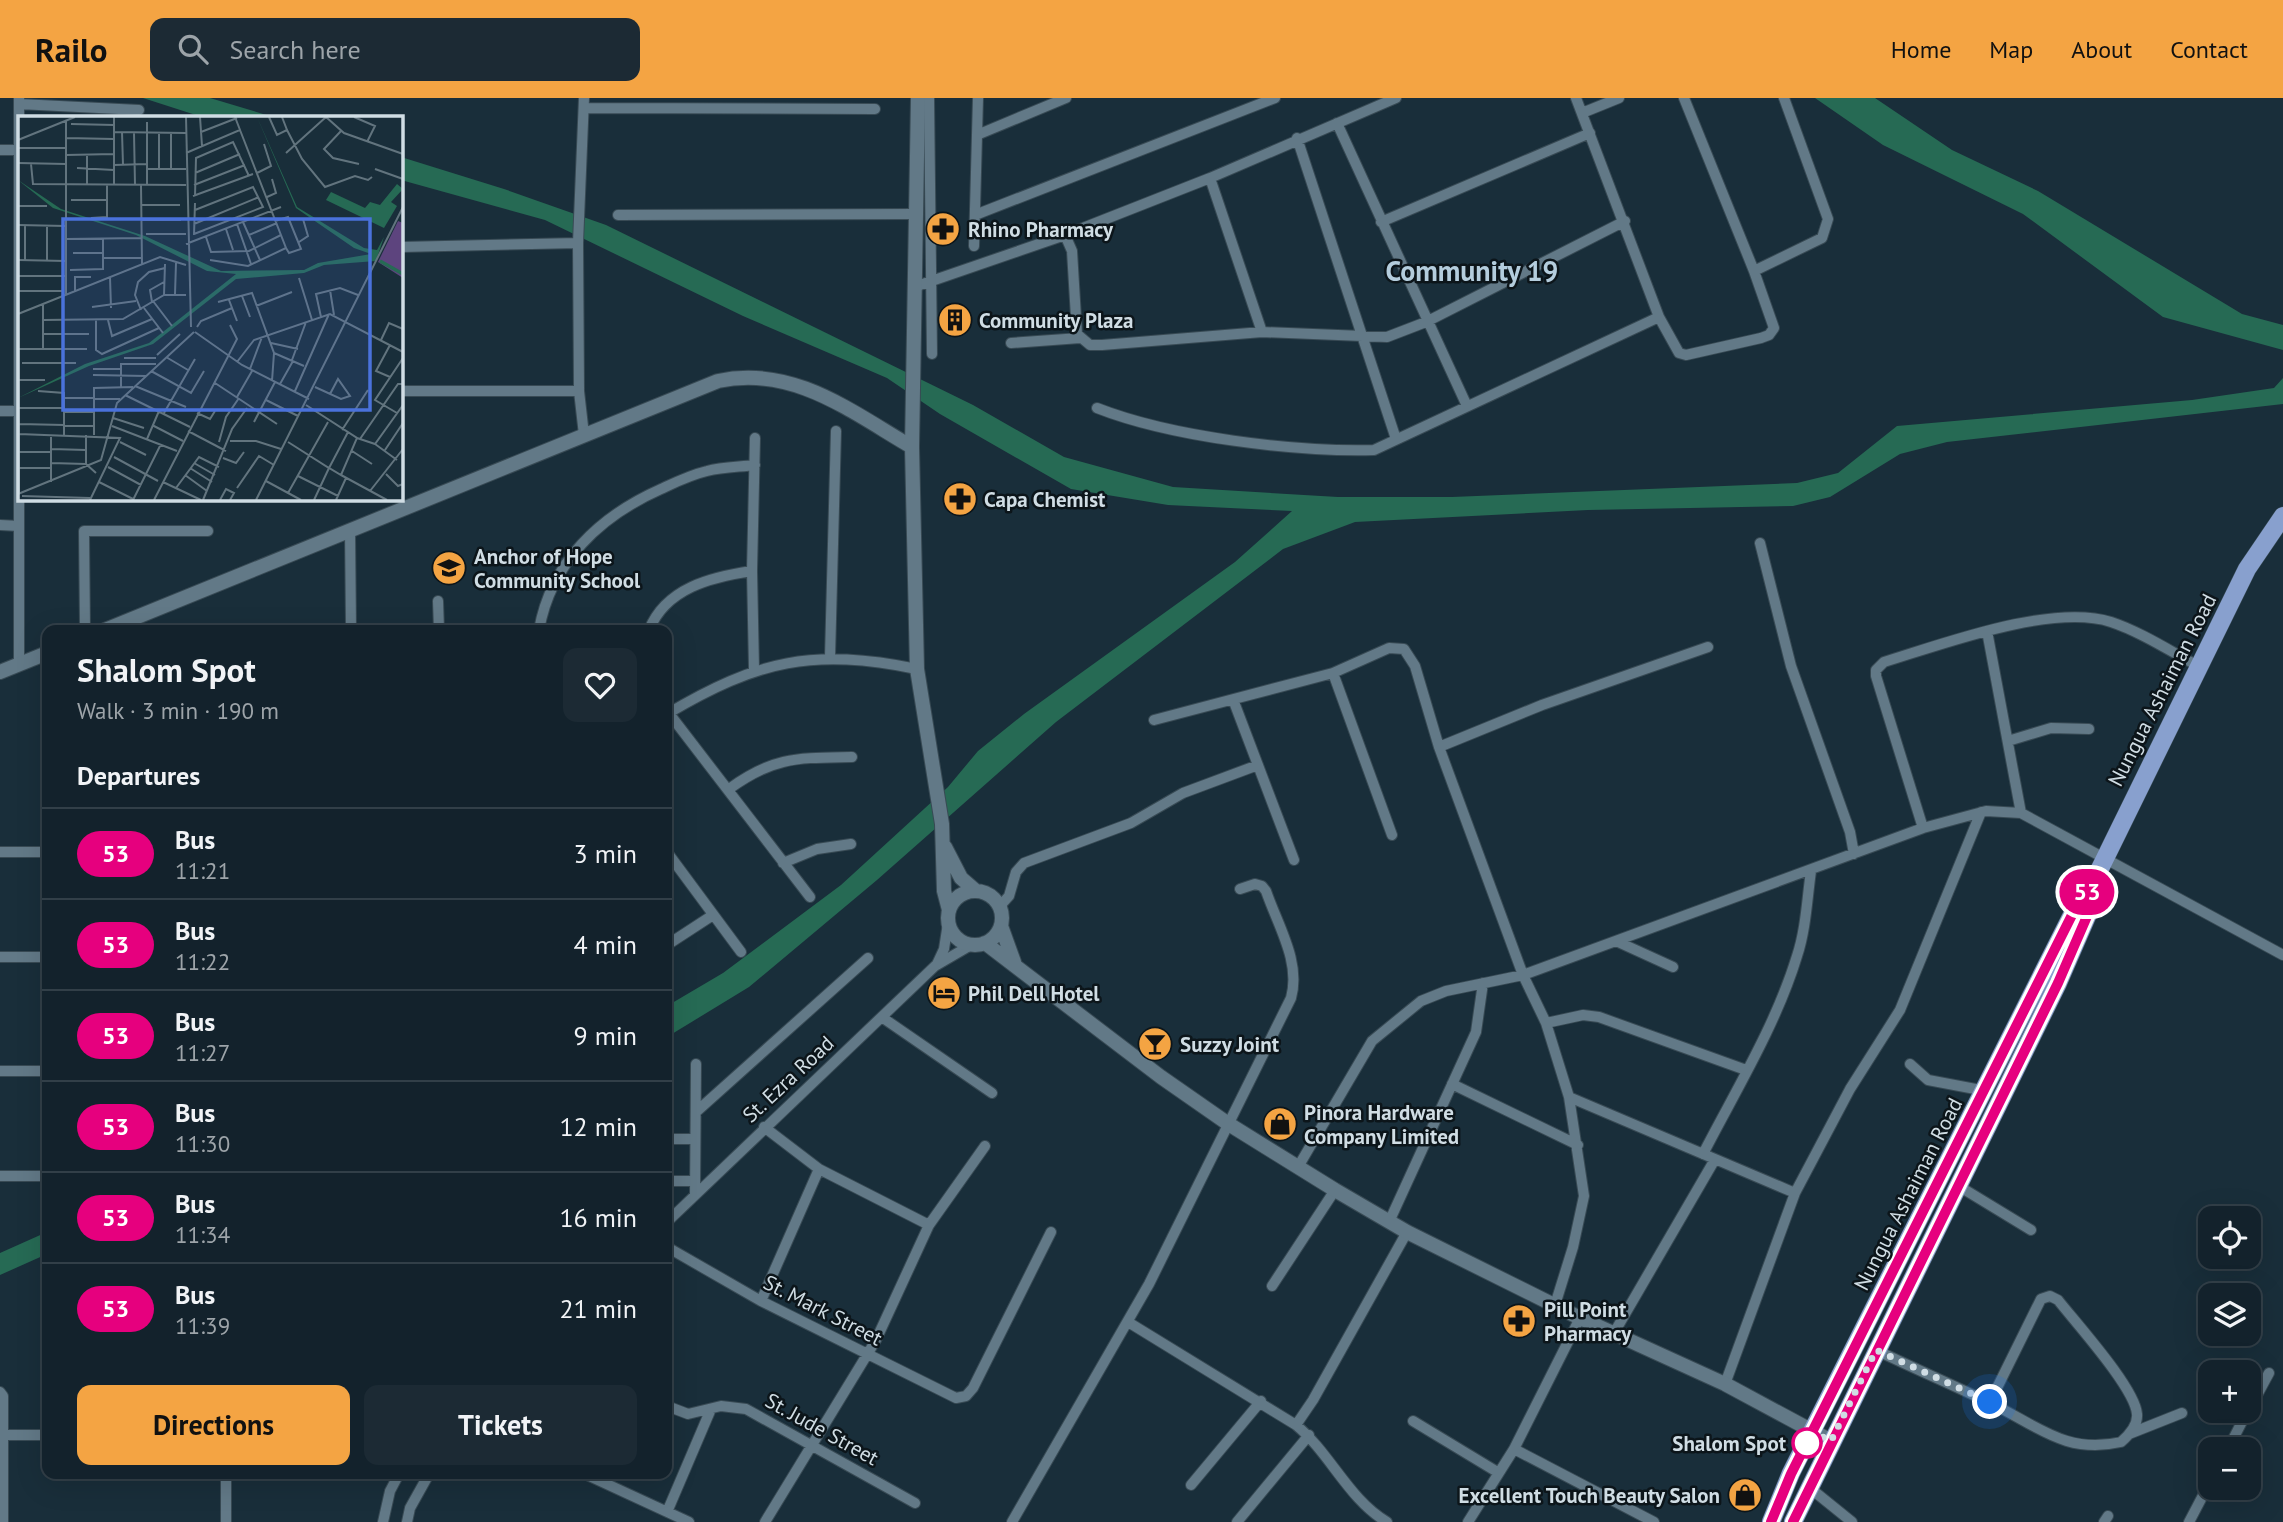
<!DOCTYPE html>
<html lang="en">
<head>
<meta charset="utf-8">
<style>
	body { margin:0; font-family:"PT Sans",sans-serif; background:#1c2a34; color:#f1f3f6; height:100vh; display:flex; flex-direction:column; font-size:26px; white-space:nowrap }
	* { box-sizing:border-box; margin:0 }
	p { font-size:23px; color:#9da4a9 }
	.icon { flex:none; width:38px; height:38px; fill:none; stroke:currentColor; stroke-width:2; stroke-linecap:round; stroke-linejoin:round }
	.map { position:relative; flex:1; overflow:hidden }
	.panel { position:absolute; left:42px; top:527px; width:630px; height:854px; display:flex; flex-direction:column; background:#13222c; border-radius:14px; box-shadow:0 7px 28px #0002,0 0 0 2px #323f48 }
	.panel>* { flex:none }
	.badge { padding:0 14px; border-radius:23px; font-size:24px; line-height:46px }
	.fabs { position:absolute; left:2198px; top:1108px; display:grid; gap:14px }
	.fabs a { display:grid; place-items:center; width:63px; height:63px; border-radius:14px; background:#13222c; box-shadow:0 7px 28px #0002,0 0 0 2px #323f48; font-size:35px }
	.you { position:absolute; width:35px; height:35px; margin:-18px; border:5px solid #fff; border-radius:50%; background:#1a73e8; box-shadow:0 0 0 10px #1a73e833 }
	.map>.badge { position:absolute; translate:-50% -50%; box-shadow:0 0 0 4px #fff }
	h2 { padding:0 35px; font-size:26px; line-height:63px }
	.round { display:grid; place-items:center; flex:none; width:74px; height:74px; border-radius:14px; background:#1c2a34 }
	.headline { display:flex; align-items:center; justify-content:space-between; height:119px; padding:0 35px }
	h1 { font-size:33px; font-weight:800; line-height:52px }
	.cta { display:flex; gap:14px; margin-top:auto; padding:14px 35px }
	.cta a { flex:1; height:80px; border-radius:14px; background:#f4a443; color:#111; font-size:28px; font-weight:800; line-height:80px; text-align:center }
	.cta a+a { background:#1c2a34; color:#f1f3f6 }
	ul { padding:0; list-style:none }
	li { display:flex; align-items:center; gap:21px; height:91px; padding:0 35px; border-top:2px solid #323f48 }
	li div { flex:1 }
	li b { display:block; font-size:26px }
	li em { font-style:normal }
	li .badge { min-width:77px; font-weight:700; text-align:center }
	header { display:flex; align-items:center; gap:42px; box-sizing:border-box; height:98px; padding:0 35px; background:#f4a443; color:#111 }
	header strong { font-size:33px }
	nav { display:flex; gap:38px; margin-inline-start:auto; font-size:24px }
	.search { width:490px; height:63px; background:#1c2a34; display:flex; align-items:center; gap:18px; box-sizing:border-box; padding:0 24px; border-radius:14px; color:#9da4a9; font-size:26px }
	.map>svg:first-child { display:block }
</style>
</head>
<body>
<header>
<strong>Railo</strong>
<div class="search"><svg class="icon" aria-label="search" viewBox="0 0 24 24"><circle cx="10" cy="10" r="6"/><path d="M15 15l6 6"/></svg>Search here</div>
<nav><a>Home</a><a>Map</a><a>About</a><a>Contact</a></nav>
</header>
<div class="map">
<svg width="2283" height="1424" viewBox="0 0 2283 1424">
	<rect width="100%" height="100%" fill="#192e3a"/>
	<path fill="#266a54" d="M143,0H210L273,19H202Z
		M1815,0H1875L1952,52L2038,93L2242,216L2283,227V252L2163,219L2023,116L1883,47Z
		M401,59L504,91L606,127L973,307L1064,359L1173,389L1338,399H1452L1797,385L1838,375L1897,328L2192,302L2274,290L2283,280V306L1947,344L1900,356L1830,399L1793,408L1588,412L1355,424L1283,451L1056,624L877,782L749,889L667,939V908L723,875L841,787L948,689L978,653L1024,616L1235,464L1292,413L1168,407L1071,391L940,316L887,280L743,218L545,122L401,82Z
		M47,1134V1156L0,1177V1155Z"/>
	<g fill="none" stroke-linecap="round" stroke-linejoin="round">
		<g stroke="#384a54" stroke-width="12">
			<path id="minor" d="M584,0L578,145L579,293L584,337
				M929,0L932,256
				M19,6L139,12
				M584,10L875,11
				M1582,15L1619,0
				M1337,25L1467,308
				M977,37L1066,0
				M1297,40L1396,341
				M0,52H19
				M1210,80L1262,234
				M618,117L917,116
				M975,117L1275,0
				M1381,124L1590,35
				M1065,137L1072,153L1077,236L1090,247H1102L1262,234L1387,239L1426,224L1625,123
				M974,148L978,0
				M401,149L578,145
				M1754,173L1822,140L1828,121L1784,0
				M917,188L1065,137L1210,80L1396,0
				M1659,219L1679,255L1686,257L1761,240L1769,237L1774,230L1754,173L1684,0
				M1011,245L1080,240
				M401,293H579
				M1097,310C1171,339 1294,354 1374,352L1659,219L1576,0
				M0,313H19
				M0,427L19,428
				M350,432L351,532
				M1760,445L1791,568L1850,734L1854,756
				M438,503L439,532
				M85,532L84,433H208
				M539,532C551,464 600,418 661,391C676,384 690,377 707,373C722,369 739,369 755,367
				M649,532C666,490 711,479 752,473
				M1987,533L2021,715
				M830,559L836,333
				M19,566V0
				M754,571L752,473L755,340
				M1333,575L1392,737
				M1234,604L1294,762
				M668,614L810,799
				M667,616C758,562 813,550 917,571
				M1154,622L1333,575L1389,550L1404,551L1415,568L1439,649L1523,877L1546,925L1569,999L1584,1098L1573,1149L1555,1207
				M2008,643L2051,630L2089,631
				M1439,649L1542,607L1708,549
				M729,691C774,658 799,660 852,659
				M1923,730L1876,578V572L1884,564C1943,546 2052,505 2111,524C2141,534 2170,553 2198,568
				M0,754H47
				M667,754L741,854
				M783,765L817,751L851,746
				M1000,808L1009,798L1016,774L1024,765L1131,725L1183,695L1258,667
				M1616,843L1673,869
				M667,847L713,817
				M0,859H47
				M937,866L944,851L948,825
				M883,920L992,995
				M1546,925L1583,917L1599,919L1746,972
				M1910,966L1928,982L1986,993
				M0,973H47
				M1452,986L1578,1047
				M1569,999L1795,1095
				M696,1014L868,860
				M764,1029L819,1071L929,1127
				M667,1041H694
				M1703,1056C1736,992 1776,927 1797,858C1806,831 1807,801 1811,773
				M1298,1069L1372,943L1421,903L1446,893L1523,877L1923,730L1986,713L2021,715L2283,857
				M0,1078H47
				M667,1083H694
				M1957,1087L2031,1132
				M695,1096L696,966
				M667,1124L935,868L971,847
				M1389,1124L1476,934L1483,885
				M667,1149L761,1203L956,1300L966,1298L973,1290L1051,1134
				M1272,1188L1335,1092
				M761,1203L819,1071
				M1128,1224L1296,1327C1330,1355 1349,1402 1387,1424
				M1614,1235L1714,1063
				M1876,1252C1913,1270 1951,1286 1988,1304C2036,1326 2064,1357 2121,1344C2129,1337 2138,1327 2137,1316C2135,1290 2076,1225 2058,1202L2050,1198L2041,1201L1990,1304
				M1725,1286L1795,1095L1850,991L1900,912L1981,714
				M0,1294L3,1298V1424
				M667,1308L688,1316L721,1308L746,1311L915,1405
				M2249,1312L2269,1275
				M1413,1323L1499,1375
				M1296,1327L1313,1302L1407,1134
				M2129,1336L2182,1315
				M3,1337H47
				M1514,1351L1654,1424
				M2228,1351L2248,1312
				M226,1376V1424
				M585,1376L689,1424
				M1191,1387L1261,1303
				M1810,1390L1852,1424
				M667,1414L711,1311
				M383,1424L390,1393L399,1376
				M407,1424L410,1410L429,1376
				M765,1424L876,1242L929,1127L985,1048
				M1012,1424L1149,1186L1291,900C1301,864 1278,828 1266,793L1262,788L1255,786L1240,791
				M1237,1424L1309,1337
				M1468,1424L1514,1351L1580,1220
				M2104,1424L2108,1418
				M2189,1424L2210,1384"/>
		</g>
		<g stroke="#384a54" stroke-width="16">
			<path id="tertiary" d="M918,0L912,349L917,571L942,726L944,793L949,812
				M105,532L718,283C793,267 850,313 912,349
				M0,574L47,555
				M945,749L961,780L976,793
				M948 820a27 27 0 1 1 54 0a27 27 0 1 1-54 0Z
				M1001,828L1014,864
				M985,845L1161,979L1227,1025L1335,1092L1407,1134L1580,1220L1725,1286L1831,1343"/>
		</g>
		<g stroke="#384a54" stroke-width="19">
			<path id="primary" d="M1771,1424L1791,1375L2076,809L2090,791L2247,471L2283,418
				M1793,1424L2058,885L2088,816L2090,791"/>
		</g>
		<use href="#minor" stroke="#627987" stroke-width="10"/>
		<use href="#tertiary" stroke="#627987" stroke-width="14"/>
		<use href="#primary" stroke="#88a0ce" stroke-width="18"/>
	</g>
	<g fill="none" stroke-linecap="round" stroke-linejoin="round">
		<g stroke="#fff" stroke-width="16">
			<path id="line" d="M1771,1424L1791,1376L2076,809L2090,791L2088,816L2058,885L1793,1424"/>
		</g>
		<use href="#line" stroke="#e6007e" stroke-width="10"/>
		<path stroke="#d0dde4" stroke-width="7" stroke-dasharray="0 12.6" d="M1807,1345L1804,1351L1812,1334L1831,1343L1876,1252L1990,1304"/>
	</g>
	<defs>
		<g id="pharmacy-disc" transform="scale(1.75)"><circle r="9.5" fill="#f4a443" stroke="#0c151a"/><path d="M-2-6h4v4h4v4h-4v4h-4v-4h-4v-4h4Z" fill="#111"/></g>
		<g id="building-disc" transform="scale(1.75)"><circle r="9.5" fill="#f4a443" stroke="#0c151a"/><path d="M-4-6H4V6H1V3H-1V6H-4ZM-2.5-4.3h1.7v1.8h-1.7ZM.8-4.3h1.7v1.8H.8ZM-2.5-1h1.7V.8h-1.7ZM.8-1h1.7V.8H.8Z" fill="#111"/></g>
		<g id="school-disc" transform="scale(1.75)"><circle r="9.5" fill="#f4a443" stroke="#0c151a"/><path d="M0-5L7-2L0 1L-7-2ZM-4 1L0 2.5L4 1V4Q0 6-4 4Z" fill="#111"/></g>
		<g id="hotel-disc" transform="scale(1.75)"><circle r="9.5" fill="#f4a443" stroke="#0c151a"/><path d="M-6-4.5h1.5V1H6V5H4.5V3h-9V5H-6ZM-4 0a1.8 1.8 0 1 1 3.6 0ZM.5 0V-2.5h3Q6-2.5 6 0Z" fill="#111"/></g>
		<g id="bar-disc" transform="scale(1.75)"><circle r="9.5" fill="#f4a443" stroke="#0c151a"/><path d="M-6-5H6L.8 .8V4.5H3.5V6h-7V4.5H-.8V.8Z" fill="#111"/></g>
		<g id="shop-disc" transform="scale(1.75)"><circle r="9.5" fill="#f4a443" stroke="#0c151a"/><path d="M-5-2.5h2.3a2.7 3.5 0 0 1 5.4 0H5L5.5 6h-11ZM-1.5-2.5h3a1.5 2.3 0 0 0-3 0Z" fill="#111"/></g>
	</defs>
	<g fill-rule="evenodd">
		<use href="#pharmacy-disc" x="943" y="131"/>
		<use href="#building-disc" x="955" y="222"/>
		<use href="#pharmacy-disc" x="960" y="401"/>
		<use href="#school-disc" x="449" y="470"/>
		<use href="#hotel-disc" x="944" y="895"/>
		<use href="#bar-disc" x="1155" y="946"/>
		<use href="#shop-disc" x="1280" y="1026"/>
		<use href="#pharmacy-disc" x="1519" y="1223"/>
		<use href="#shop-disc" x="1745" y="1397"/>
	</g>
	<circle fill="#fff" stroke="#e6007e" stroke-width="3.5" cx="1807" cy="1345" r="14"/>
	<g text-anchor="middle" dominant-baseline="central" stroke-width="5" stroke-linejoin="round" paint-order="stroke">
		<g font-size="21" font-weight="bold" fill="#d0dde4" stroke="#0c151a" text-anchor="start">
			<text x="968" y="131">Rhino Pharmacy</text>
			<text x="979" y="222">Community Plaza</text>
			<text x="984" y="401">Capa Chemist</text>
			<text x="474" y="458">Anchor of Hope<tspan x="474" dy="24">Community School</tspan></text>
			<text x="968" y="895">Phil Dell Hotel</text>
			<text x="1180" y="946">Suzzy Joint</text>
			<text x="1304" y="1014">Pinora Hardware<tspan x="1304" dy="24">Company Limited</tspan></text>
			<text x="1544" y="1211">Pill Point<tspan x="1544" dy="24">Pharmacy</tspan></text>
			<text x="1720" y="1397" text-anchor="end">Excellent Touch Beauty Salon</text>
		</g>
		<g font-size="21" fill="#d0dde4" stroke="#0c151a">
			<text transform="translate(2162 592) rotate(-63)">Nungua Ashaiman Road</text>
			<text transform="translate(788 981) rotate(-43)">St. Ezra Road</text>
			<text transform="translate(1908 1096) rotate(-63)">Nungua Ashaiman Road</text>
			<text transform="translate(823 1212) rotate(27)">St. Mark Street</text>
			<text transform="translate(822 1331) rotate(29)">St. Jude Street</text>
		</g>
		<g font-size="21" font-weight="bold" fill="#d0dde4" stroke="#0c151a" text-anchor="end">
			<text x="1786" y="1345">Shalom Spot</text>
		</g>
		<g font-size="28" font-weight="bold" fill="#b4cddd" stroke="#0c151a">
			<text x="1472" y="172">Community 19</text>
		</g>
	</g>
	<g transform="translate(18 18)">
		<rect width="385" height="385" fill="#192e3a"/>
		<path d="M380,105L385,107V162L360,146Z" fill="#5d447e"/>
		<path d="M239,1L279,91L346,132L359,134L366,121L358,145L306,149L286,157L218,163L135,228L71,250L0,282L67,248L131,227L218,158L189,155L118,119L35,92L0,64L43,93L127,120L203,155L286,154L300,147L353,138L336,132L278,92ZM379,68L385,73L373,86L379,90L366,112L308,84L313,76L347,92L352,86L362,89Z" fill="#266a54"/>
		<path fill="none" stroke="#266a54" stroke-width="3.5" d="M362,145L385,158"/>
		<path fill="none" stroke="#62747e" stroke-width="2" d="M168,1L173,211M182,1L184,30M251,1L259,19L269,14L264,1M308,1L326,17L385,38M336,1L357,10L349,26M48,5V179M129,6V69M53,8L96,9M269,14L284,43L307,71L337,60L350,64L354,61M323,15L306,33L315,42L341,48M96,16L168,17M104,16L105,49M183,16L219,2M116,17L117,69M48,22L96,23M0,24L57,1M0,32H48M168,37L222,14L217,1M268,37L308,1M48,39L96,38M0,47L48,48M13,48L15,68L168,69M96,49L129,48M59,52L96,54M129,53H168M141,53V17M153,53V17M357,53L385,63M177,57L222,38M239,57L253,50L246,28M69,69V38M96,69V1M123,69L124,148M176,69L227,49M175,80L235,58M177,80L178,42L215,26L231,60M249,81L258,77L254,63M53,84H89M123,89H162M0,90H29M73,102L89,101V69M124,104H163M257,105L270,101L283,133L271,137L268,132M225,106L242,144M176,108L241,81M219,108L233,148M0,109L48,110M208,113L215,134M128,118H168M176,118L245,91L235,71L177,94M176,119L177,87M231,119L259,107M188,121L193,136L231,135L263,119M48,123L123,122M281,126L290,120L285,103M168,128L263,91M55,137H85M85,142H123M0,144L48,145M7,144V109M192,144L230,150L268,132L222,14M29,145V110M52,154L85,153V123M0,160H48M92,161L93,192M281,162L294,204M312,174L316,199M0,175H44M57,175V161H73M157,178L158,147M146,179L147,148M224,180L232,201M211,184L219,205M135,185L154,210M134,186L132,174L146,166M200,186L234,177L256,237L254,265M238,190L274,176M74,191L118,185M126,192L145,217M123,194L117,179L120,166L131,156L147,152M0,198L142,141L168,149M0,198L1,378M303,201L298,178L322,172L340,179M25,204L105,203L146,179H168M78,204V234L84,238L141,212M90,204L94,220L134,203M179,211L183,205L214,192M177,216L224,249L291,283M25,218H71M363,224L371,207L385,213M253,227L280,233M1,233H69M25,233V188M256,237L286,250M139,239L162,218M148,241L170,254M106,242H138M274,244L288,206M219,246L236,224L312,198L385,236M4,247H58M75,253H103M232,253L244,221M133,255L173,277L186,255M75,259L128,260M372,261L358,255L372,229M1,264H27M197,267L259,308M262,268L275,245M117,270L168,291M297,271L323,283L332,280L320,263L312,278M103,272V248H138M20,275L46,277V319M277,275L311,198M107,279L172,311M219,281L234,255M46,282H76M76,283H102M248,284L280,300M288,289L339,322L323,359L311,352L296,384M1,292H46M46,296H76M146,297L177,243M179,297L192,303L197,295M379,297L357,284L385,242M95,302L126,312M236,306L257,266M1,308L46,309M134,309L165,325M46,310H76M94,310L159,335M324,314L350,274M170,315L208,335M1,318L102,322L72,384M33,319V366M68,319V348L78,357M76,319V272L115,271M339,322L357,328L385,289M129,323L141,295M342,323L380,268H385M212,325H238L263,333M102,326L128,339M201,326L208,301L221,282M270,326L311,352L330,316M357,328L379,344M33,333L68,334M367,334L385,307M334,335L354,348M1,336H32M96,341L140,365M205,342L218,347L226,336M33,347L68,348M176,347L197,359M90,351L123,369M1,352H33M172,352L194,366M368,358L380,370L385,368M167,359L189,375M323,359L369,384M280,360L320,380M248,365L283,384M81,366L115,383M145,366L183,384M158,372L181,341L201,351M219,372L241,340L256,349M352,375L385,333M270,377L310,306M0,378L83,344L99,287L176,216M4,380L72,382M115,384L143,328M136,384L219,223L212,209M185,384L214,313L229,292M202,384L208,373L216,377L212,384M238,384L385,91M318,384L328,362"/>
		<path fill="#4a72db" fill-opacity="0.15" stroke="#4a72db" stroke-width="3.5" d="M45,103H352V294H45Z"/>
		<rect width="385" height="385" fill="none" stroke="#d0dde4" stroke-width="3.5"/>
	</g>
</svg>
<div class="fabs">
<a><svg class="icon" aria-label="locate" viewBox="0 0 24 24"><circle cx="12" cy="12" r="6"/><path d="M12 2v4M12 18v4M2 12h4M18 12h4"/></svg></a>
<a><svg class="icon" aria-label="layers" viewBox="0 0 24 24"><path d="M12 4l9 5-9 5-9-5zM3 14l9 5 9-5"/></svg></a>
<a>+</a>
<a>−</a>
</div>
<div class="you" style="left:1990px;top:1304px"></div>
<b class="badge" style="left:2087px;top:794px;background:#e6007e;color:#fff">53</b>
<section class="panel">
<div class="headline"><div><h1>Shalom Spot</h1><p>Walk · 3 min · 190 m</p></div><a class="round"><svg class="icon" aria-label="heart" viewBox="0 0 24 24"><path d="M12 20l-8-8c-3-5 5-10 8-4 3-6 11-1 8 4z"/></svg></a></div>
<h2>Departures</h2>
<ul>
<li><span class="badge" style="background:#e6007e;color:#fff">53</span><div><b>Bus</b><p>11:21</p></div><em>3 min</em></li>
<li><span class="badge" style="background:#e6007e;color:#fff">53</span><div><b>Bus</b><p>11:22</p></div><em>4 min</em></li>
<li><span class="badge" style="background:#e6007e;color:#fff">53</span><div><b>Bus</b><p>11:27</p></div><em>9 min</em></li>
<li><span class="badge" style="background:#e6007e;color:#fff">53</span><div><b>Bus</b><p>11:30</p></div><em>12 min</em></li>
<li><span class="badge" style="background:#e6007e;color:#fff">53</span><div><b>Bus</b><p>11:34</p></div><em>16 min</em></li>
<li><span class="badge" style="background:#e6007e;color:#fff">53</span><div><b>Bus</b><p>11:39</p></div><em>21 min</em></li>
</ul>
<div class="cta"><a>Directions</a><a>Tickets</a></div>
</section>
</div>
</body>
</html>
